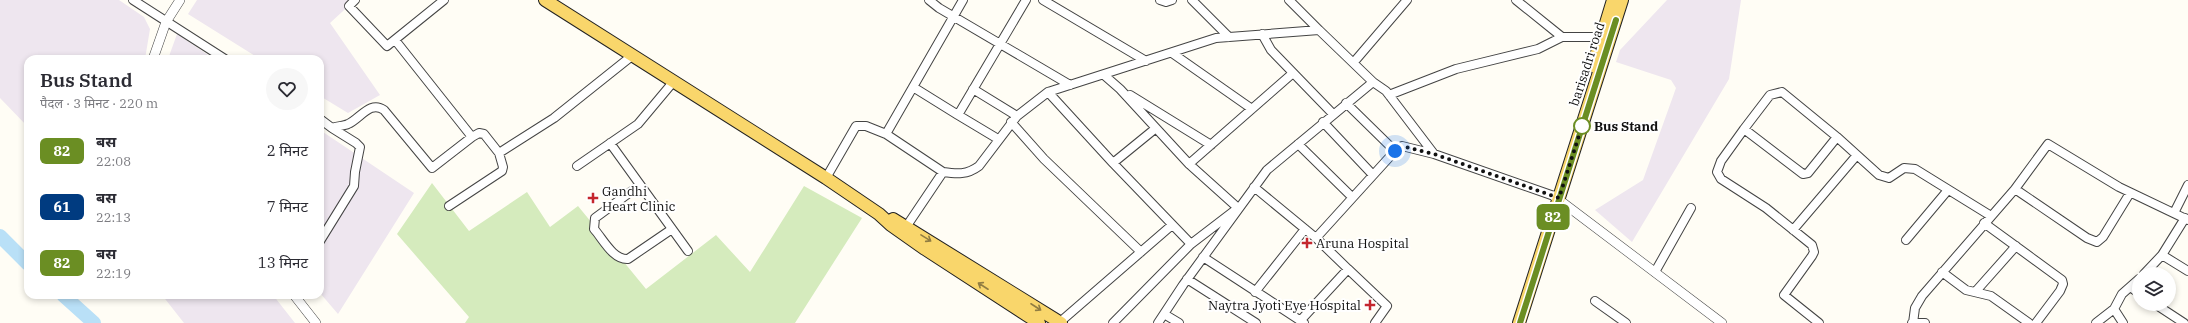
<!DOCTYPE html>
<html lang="hi">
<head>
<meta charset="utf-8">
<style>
	body { margin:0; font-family:"IBM Plex Serif","Noto Sans Devanagari",serif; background:#f7f7f7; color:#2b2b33; height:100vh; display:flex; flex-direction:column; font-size:15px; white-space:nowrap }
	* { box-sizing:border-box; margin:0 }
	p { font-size:13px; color:#7c7c81 }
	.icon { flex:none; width:22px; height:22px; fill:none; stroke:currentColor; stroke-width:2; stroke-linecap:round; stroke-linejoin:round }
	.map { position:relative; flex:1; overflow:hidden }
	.sheet { position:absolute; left:24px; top:55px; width:300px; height:244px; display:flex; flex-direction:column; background:#fff; border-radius:12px; box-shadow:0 2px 6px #0003 }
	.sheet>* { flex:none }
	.badge { padding:0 8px; border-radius:6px; font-size:14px; line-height:26px }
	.buttons { position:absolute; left:2132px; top:267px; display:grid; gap:8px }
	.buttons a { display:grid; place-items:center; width:44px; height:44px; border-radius:50%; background:#fff; box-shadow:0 2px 6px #0003; font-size:20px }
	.you { position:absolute; width:20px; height:20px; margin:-10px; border:3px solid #fff; border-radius:50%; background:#1a73e8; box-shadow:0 0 0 6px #1a73e833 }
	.map>.badge { position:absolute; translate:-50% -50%; box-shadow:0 0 0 2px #fff }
	.round { display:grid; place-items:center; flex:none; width:42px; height:42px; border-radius:21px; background:#f7f7f7 }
	.headline { display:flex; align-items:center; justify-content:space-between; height:68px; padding:0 16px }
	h1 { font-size:19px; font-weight:600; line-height:30px }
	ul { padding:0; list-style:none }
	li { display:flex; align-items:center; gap:12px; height:56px; padding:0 16px }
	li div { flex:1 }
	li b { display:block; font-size:15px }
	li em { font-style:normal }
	li .badge { min-width:44px; font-weight:700; text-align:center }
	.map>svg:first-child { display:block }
</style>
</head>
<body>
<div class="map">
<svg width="2188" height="323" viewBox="0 0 2188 323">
	<rect width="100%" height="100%" fill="#fffdf5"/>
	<path fill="#eee6ef" d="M0,0H119L144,17L150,29L145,59H28V127L0,98Z
		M197,0H355L330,23L380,95L348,113L320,96V59H260L188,14Z
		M1667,0H1741L1729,79L1632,242L1595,210L1643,180L1676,88L1671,80L1616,62L1620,50Z
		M177,34L214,59H168Z
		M320,130L414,193L338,314L320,293Z
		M162,295H273L295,323H184Z"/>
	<path fill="#d5ebbd" d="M432,183L469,231L527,192L550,227L578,206L646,289L716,235L750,272L804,186L862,218L795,323H465L469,317L397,234Z"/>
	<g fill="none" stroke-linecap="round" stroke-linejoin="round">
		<path stroke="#b9e0f7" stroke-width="14" d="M0,236L28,264
			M63,295L94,323"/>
		<g stroke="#444" stroke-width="10">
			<path id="minor" d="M133,0L225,59
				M355,0L349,6L387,46L444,0
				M929,0L939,8L1070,85
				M1043,0L1146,61
				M1160,0L1166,2L1172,0
				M1192,0L1229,37
				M1289,0L1319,30
				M1516,0L1562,37
				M1262,34L1271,50L1333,114
				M395,40L472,137L479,133L484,134L499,153L554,118L633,55
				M1172,53L1252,109
				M1354,62L1407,0
				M1104,75L1120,89L1189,164L1238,208L1191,244L1113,323
				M913,87L958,115L1026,0
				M973,89L1017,116
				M1048,92L1113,163L1156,128
				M1130,95L1211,145
				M1389,95L1456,69L1538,49L1562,37H1601
				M1346,103L1395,151
				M958,115L998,139
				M320,119L332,128C337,126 344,126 348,124C360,119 370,100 384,110L432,168L472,137
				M1011,122L1044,159L1141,252
				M1323,122L1373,175
				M1744,129L1770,95L1782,92L1837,137L1879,175L1889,178L1904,168L1915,169L1991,216
				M886,134L943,172
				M610,143L688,251
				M1298,144L1352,197
				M1113,163L1191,244
				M1189,164L1293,73
				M577,166L638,124L674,81
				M826,178L856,126H866L886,134L963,0
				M640,185L595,218L594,229C603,239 613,260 628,259L672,229
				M1254,187L1316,238L1395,151L1402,146L1434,154
				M2015,189L2087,238L2097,242L2103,237L2130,193
				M449,206L502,171L503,167L499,153
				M2174,213L2188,185
				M2185,218L2162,255L2188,271
				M1984,223L2062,280L2063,284L2060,291L2036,323
				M904,230L943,172C957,174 967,175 979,166L1017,116L1048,92L1216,38L1319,30L1373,82
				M1793,230L1857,155
				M1316,238L1348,269
				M1906,240L1948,190
				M320,241L354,186L355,172L360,147L356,143L332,128
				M1203,257L1304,323
				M1655,272L1691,208
				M1942,272L1966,290L1991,296L2029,323
				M2144,274L2162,255
				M1187,279L1256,323
				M2130,287L2139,293
				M1976,291L2016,246
				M1255,292L1305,229
				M1595,301L1626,323
				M2155,304L2184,323
				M2114,309L2123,323
				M1164,314L1179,323
				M1300,321L1348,269L1387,306L1375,323
				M1060,322L1172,225
				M1158,323L1183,285L1267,170L1373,82L1386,91L1434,154L1554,196
				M1819,323L1784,295L1812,256L1814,252L1812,245L1766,208L1721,179L1717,172L1721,161L1744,129L1803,174L1808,173L1837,137
				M1912,323H1925
				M1913,323L1915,308L1922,296L2015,189L2048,144L2119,187L2188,220
				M2096,323L2114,309L2122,294L2139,279"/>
		</g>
		<g stroke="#444" stroke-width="10">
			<path id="tertiary" d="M153,59L166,22L180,0
				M1554,196L1722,323
				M294,295L316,323"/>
		</g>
		<g stroke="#222" stroke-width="14">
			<path id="primary" d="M545,0L826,178L879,214L891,225L925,249L1039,323
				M1593,66L1613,0
				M893,219L1061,323
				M1519,323L1622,0"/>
		</g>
		<use href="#minor" stroke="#fff" stroke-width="8"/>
		<use href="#tertiary" stroke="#fff" stroke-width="9"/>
		<use href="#primary" stroke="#f9d66b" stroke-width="12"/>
	</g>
	<defs><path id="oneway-shaft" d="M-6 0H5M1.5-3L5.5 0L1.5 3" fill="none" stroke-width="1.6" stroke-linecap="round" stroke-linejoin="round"/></defs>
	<g stroke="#917d42">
		<use href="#oneway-shaft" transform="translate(926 238) rotate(32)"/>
		<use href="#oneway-shaft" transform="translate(983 286) rotate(-147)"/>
		<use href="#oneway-shaft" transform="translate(1036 307) rotate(33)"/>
	</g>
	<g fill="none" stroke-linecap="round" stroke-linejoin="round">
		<g stroke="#fff" stroke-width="9">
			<path id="line" d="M1520,323L1616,20"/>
		</g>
		<use href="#line" stroke="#6b8e23" stroke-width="6"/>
		<path stroke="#111" stroke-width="4" stroke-dasharray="0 7.2" d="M1395,151L1402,146L1434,154L1559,198L1583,123L1582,126"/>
	</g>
	<circle fill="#fff" stroke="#6b8e23" stroke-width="2" cx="1582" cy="126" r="8"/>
	<g fill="#c4262e" stroke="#fff" stroke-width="1.5">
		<path d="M591 192h4v4h4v4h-4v4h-4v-4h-4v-4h4z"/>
		<path d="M1305 237h4v4h4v4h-4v4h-4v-4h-4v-4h4z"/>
		<path d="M1368 299h4v4h4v4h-4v4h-4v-4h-4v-4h4z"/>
	</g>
	<g text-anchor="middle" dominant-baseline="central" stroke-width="4" stroke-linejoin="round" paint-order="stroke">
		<g font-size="13" fill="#111" stroke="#fff">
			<text transform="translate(1587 64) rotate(-72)">barisadri road</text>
		</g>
		<g font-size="13" font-weight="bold" fill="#111" stroke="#fff" text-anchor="start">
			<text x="1594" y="126">Bus Stand</text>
		</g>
		<g font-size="13" fill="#111" stroke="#fff" text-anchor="start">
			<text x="602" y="191">Gandhi<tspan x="602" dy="15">Heart Clinic</tspan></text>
			<text x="1316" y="243">Aruna Hospital</text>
			<text x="1361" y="305" text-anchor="end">Naytra Jyoti Eye Hospital</text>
		</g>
	</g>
</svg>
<div class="buttons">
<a><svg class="icon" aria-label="layers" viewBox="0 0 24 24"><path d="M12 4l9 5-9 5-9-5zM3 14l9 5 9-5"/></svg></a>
</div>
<div class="you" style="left:1395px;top:151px"></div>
<b class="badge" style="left:1553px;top:217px;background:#6b8e23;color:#fff">82</b>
<section class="sheet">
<div class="headline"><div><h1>Bus Stand</h1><p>पैदल · 3 मिनट · 220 m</p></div><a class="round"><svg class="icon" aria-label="heart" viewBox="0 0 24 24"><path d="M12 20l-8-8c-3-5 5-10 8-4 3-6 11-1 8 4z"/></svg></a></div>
<ul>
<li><span class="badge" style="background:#6b8e23;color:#fff">82</span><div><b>बस</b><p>22:08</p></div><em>2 मिनट</em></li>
<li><span class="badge" style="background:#003b80;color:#fff">61</span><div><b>बस</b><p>22:13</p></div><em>7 मिनट</em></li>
<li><span class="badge" style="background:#6b8e23;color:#fff">82</span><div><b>बस</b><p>22:19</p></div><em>13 मिनट</em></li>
</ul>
</section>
</div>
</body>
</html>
